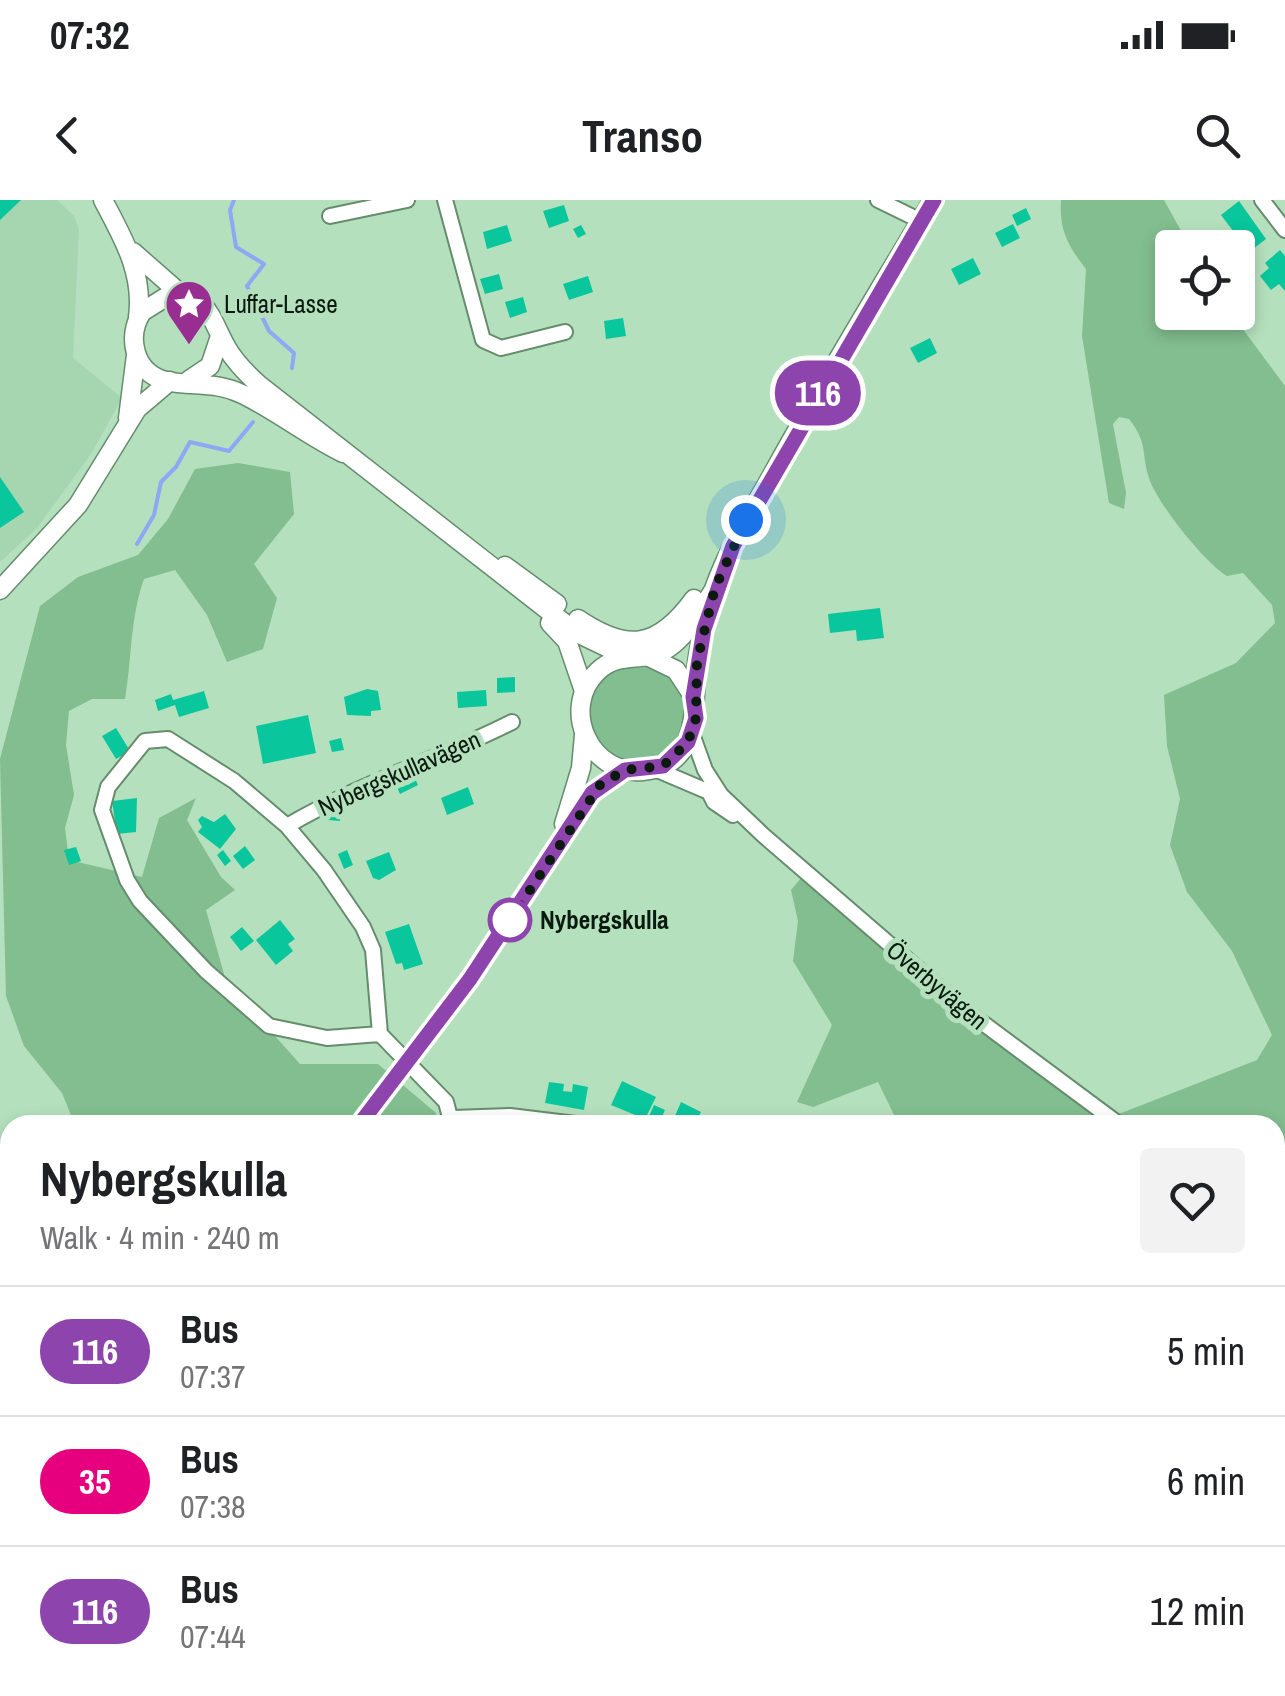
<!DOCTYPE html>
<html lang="en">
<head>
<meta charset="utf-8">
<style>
	body { margin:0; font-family:"Archivo Narrow",sans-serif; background:#f2f2f2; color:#202124; height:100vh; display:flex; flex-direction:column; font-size:38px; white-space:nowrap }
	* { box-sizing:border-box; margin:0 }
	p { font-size:32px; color:#757577 }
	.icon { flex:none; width:55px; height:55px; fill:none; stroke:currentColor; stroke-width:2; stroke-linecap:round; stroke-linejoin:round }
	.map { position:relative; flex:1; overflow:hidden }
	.drawer { position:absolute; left:0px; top:915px; width:1285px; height:582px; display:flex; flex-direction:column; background:#fff; border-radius:30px 30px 0 0; box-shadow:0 5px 15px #0003 }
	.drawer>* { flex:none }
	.badge { padding:0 20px; border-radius:32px; font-size:35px; line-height:65px }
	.tools { position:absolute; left:1155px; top:30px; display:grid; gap:20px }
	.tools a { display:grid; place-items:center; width:100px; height:100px; border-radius:10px; background:#fff; box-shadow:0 5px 15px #0003; font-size:50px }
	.you { position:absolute; width:50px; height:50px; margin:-25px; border:8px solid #fff; border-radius:50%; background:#1a73e8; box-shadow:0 0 0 15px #1a73e833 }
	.map>.badge { position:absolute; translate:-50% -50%; box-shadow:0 0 0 5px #fff }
	.round { display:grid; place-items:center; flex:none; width:105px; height:105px; border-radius:10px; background:#f2f2f2 }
	.head { display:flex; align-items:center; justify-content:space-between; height:170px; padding:0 40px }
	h1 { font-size:48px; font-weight:700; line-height:75px }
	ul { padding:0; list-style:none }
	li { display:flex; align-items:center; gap:30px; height:130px; padding:0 40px; border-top:2px solid #e0e0e0 }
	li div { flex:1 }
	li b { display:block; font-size:38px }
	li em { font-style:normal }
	li .badge { min-width:110px; font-weight:700; text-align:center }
	.status { display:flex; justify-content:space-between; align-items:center; height:70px; padding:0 50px; background:#fff; direction:ltr }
	.status svg { height:28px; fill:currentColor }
	header { display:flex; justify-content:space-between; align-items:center; height:130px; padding:0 40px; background:#fff; font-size:45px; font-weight:700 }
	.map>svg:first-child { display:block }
</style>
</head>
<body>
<div class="status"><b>07:32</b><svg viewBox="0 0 49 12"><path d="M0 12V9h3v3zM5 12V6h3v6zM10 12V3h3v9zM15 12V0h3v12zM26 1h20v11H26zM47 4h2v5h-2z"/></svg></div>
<header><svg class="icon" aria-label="back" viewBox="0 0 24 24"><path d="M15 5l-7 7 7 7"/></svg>Transo<svg class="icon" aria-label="search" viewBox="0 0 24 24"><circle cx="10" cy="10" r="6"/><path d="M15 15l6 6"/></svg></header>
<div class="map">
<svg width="1285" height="1496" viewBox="0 0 1285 1496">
	<rect width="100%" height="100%" fill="#b5e0bd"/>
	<path fill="#a5d6af" d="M0,0H57L74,16L79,29L73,158L122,198L91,254L37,328L0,362Z"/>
	<path fill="#82be8f" d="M1061,0H1164L1190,47L1172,48V112L1231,113L1285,186V1496H416L423,1488H1275V925H899L878,882L813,907L797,902L832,825L793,761L798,721L791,690L801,678L881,748L1101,921L1257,860L1272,835L1232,751L1187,692L1170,645L1180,599L1167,546L1164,495L1236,463L1275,423L1272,405L1243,373L1227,376C1204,362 1157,303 1149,278C1141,252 1148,243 1129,219L1119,217L1113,224L1126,293L1124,309L1109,303L1082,136L1086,69C1068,46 1059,30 1061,0Z
		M238,263L290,272L294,314L254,364L277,398L263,449L227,462L207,415L175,370L144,379C130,418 132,458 125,499H92L69,511L66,545L74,595L65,628L69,660L142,677L159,618L196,598L187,620L221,677L235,690L206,710L226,781L300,864H378L436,913L434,925H75L62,893L24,846L6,796L0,559L40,406L78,377L138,355L168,319L195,269Z
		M588 514a50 50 0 1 1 100 0a50 50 0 1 1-100 0Z
		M0,1146L10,1154V1488H176L179,1496H0Z
		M271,1488H375L389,1496H262Z"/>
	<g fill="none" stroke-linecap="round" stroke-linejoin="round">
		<path stroke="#8fa7f4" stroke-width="4" d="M234,0L230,10L236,47L264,64L247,86L269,131L294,153L292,168
			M137,344L154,315L161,282L176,267L190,242L229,251L253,222"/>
	</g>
	<path fill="#09c69c" d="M0,0H21L0,20Z
		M1239,1L1266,39L1249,52L1221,15Z
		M564,5L569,21L549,28L543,11Z
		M1026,8L1031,19L1017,26L1012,15Z
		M1013,24L1020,38L1002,47L995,33Z
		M507,25L512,41L487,49L483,32Z
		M581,25L586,34L578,38L573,29Z
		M1280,50L1285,56V91L1279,84L1271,90L1260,76L1269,68L1265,63Z
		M973,58L981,74L959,85L951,69Z
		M499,74L503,89L485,94L480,79Z
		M588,76L593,92L569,100L563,84Z
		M523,97L527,112L510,118L505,102Z
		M623,118L626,136L606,139L604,121Z
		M930,138L937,153L918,163L910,148Z
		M0,277L24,312L0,328Z
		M880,408L884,438L857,441L856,430L830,433L828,414Z
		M515,477V492L497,493V478Z
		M367,489L378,491L381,510L371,511V516L347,515L344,497Z
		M486,490L487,506L458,508L457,492Z
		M204,491L209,508L179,517L175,505L158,511L155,500L171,494L173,500Z
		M308,515L316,553L263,564L256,526Z
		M116,528L130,551L116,559L102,536Z
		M341,538L344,550L332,552L329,541Z
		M411,570L418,585L400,594L393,578Z
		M468,587L474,604L447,615L441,598Z
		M137,598L136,632L117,634L112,601Z
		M328,610L341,611L340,621L328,620Z
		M225,614L236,629L220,649L198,632L202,627L198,620L202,616L214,622Z
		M245,646L255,660L243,669L233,656Z
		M76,647L81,661L69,665L64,650Z
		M223,650L231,661L225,666L217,655Z
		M347,650L353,665L344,669L338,654Z
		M389,652L396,670L379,680L373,678L366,661Z
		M280,720L295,739L288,744L293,751L276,765L256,740Z
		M409,724L423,764L404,770L402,763L396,764L385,732Z
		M242,727L254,741L241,751L230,737Z
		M622,881L656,897L645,919L611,905Z
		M549,882L564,884L563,891L572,892L573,884L588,887L584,910L545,903Z
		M681,902L701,912L697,919L711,925H671Z
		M654,905L665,910L658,925L646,923Z
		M203,1488H230L228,1494L214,1490L213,1494Z"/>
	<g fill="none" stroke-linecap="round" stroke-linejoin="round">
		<g stroke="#658d6d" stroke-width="18">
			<path id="minor" d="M445,0L483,140L501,148L565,132
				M878,0L921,21
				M1262,0L1285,30
				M330,16L407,0
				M692,534L705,570L721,595L763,635L968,812L1120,925
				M655,569L709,592L714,602L733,615
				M287,626C360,583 437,560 512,522
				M380,834L327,838L269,826L206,771L140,701L127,680L102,610L108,587L145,541L168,539L234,581L287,626L324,670L363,727L373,750L380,834L446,902L452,925
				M453,918L510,916L584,925
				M1275,1030L1285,1037
				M1275,1454L1285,1461
				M188,1491L189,1488"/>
		</g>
		<g stroke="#658d6d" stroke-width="21">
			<path id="tertiary" d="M564,624L581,568L584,535
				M359,925L470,779L592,593L625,570
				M0,1395L10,1378"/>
		</g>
		<g stroke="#658d6d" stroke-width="21">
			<path id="secondary" d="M103,0C123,38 144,73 138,117
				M133,52L182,95
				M189,180L210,166L220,136
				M128,218L136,155
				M343,253C308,236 277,211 242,194C216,181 192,187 166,181C134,173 126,137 142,112L169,95C209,92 211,121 227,148C235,162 246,173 258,184L577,433L627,457
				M505,366L557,404
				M715,388C699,412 680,452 648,456C629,459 614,456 598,471C559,508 590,576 643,571C703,565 692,505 697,463C700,439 707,413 714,389C729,346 755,307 776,268C826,177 880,89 933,0
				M0,390L78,305L137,209L170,181
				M578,419C628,453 658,448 694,399
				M550,423L567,441L584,491
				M647,456L676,470L693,496"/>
		</g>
		<use href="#minor" stroke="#fff" stroke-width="14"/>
		<use href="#tertiary" stroke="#fff" stroke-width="18"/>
		<use href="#secondary" stroke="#fff" stroke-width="18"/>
	</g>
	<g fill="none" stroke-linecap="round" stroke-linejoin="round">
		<g stroke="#fff" stroke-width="22">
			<path id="line" d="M359,925L470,779L592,593L625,570L663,566L688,542L696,518L693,497L704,429L733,346L934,0"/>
		</g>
		<use href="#line" stroke="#8e44ad" stroke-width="15"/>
		<path stroke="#0a1a0e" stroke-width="10" stroke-dasharray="0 18" d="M510,720L600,585L625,570L663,566L688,542L696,518L697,461L715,388L746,320"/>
	</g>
	<defs>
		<g id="sight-pin" transform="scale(2.5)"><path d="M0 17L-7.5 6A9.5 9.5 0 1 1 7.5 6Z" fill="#982e91" stroke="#b5e0bd"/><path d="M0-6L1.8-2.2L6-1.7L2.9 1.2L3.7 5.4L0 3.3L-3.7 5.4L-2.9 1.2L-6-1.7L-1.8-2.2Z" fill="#fff"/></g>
	</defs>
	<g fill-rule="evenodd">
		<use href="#sight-pin" x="189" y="104"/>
	</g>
	<circle fill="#fff" stroke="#8e44ad" stroke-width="5" cx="510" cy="720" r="20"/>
	<g text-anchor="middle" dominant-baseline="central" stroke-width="10" stroke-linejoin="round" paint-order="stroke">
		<g font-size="25" fill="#0a1a0e" stroke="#b5e0bd" text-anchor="start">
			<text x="224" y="104">Luffar-Lasse</text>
		</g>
		<g font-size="25" fill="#0a1a0e" stroke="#b5e0bd">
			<text transform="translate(399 573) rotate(-24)">Nybergskullavägen</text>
			<text transform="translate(937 785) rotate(40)">Överbyvägen</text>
		</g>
		<g font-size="25" font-weight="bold" fill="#0a1a0e" stroke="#b5e0bd" text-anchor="start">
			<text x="540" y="720">Nybergskulla</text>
		</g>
	</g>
</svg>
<div class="tools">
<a><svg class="icon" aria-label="locate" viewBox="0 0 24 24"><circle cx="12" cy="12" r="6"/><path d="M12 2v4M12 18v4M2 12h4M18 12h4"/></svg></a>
</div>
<div class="you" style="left:746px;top:320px"></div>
<b class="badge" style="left:818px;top:193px;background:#8e44ad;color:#fff">116</b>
<section class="drawer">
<div class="head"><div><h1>Nybergskulla</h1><p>Walk · 4 min · 240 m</p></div><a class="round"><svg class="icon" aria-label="heart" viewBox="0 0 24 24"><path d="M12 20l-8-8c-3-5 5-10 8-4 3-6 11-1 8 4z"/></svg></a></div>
<ul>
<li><span class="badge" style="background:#8e44ad;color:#fff">116</span><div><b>Bus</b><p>07:37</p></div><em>5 min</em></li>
<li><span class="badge" style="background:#e6007e;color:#fff">35</span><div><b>Bus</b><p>07:38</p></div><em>6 min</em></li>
<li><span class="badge" style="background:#8e44ad;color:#fff">116</span><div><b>Bus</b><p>07:44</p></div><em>12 min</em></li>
</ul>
</section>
</div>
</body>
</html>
